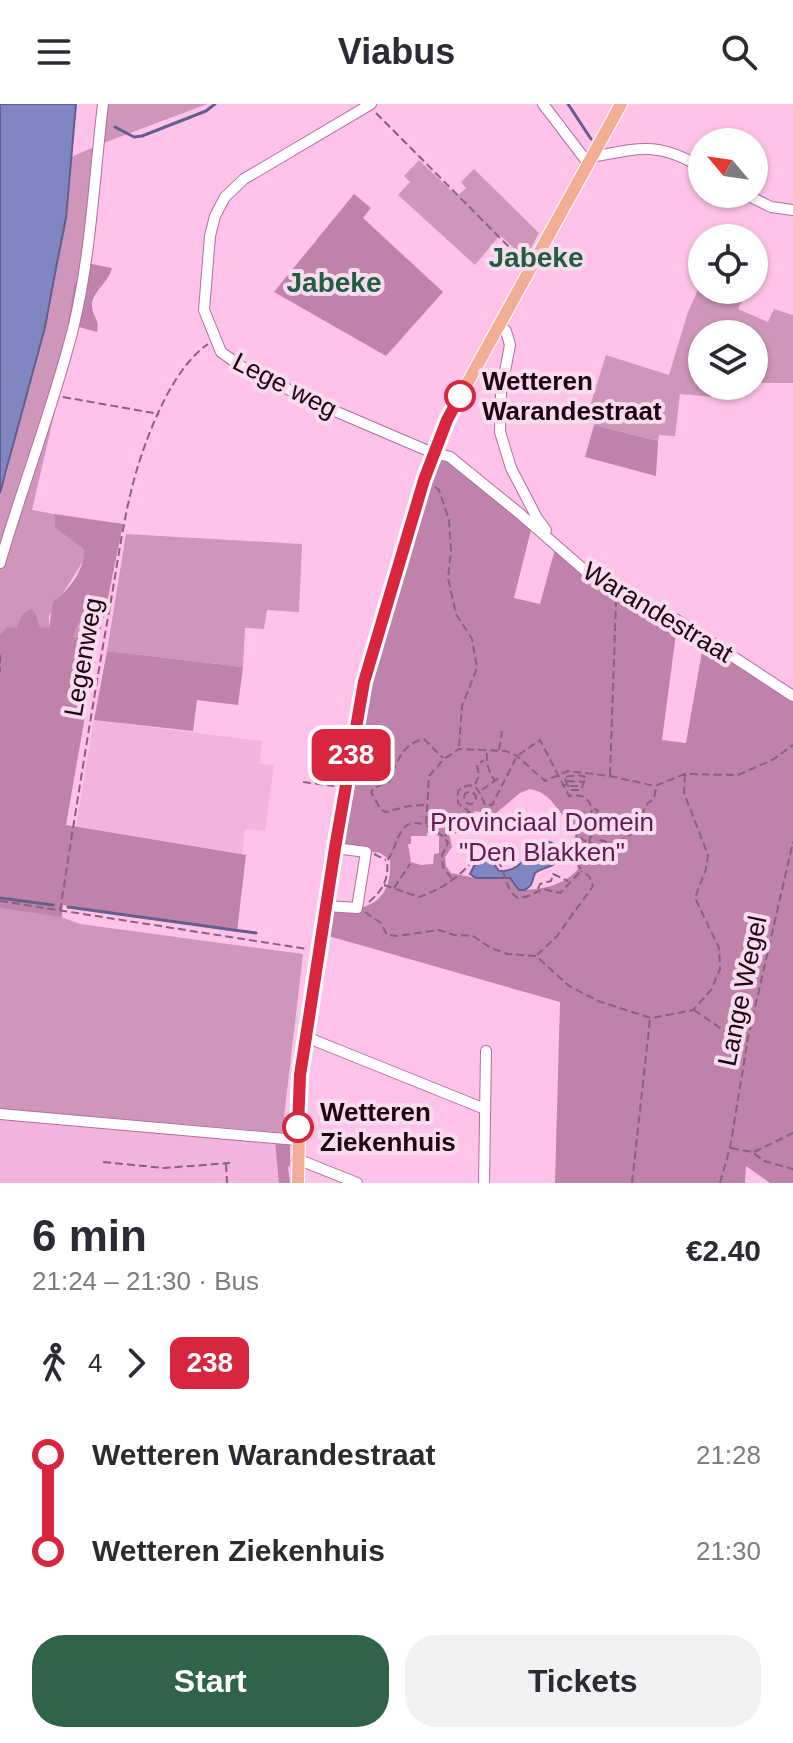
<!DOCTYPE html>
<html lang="en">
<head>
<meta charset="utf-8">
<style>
	body { margin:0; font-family:Arial,sans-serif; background:#f2f2f3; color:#2b2b33; height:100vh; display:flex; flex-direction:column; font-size:30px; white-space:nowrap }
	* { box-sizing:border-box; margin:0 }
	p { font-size:26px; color:#7c7c81 }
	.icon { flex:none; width:44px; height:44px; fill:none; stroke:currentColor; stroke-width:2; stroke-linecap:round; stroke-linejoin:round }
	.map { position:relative; height:1079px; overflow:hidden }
	.panel { display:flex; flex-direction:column; background:#fff; flex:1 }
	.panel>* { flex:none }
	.badge { padding:0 16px; border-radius:12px; font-size:28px; line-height:52px }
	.needle { width:52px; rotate:299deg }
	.fabs { position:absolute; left:688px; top:24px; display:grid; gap:16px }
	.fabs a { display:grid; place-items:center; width:80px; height:80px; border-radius:50%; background:#fff; box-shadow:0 2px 6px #0004; font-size:40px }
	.map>.badge { position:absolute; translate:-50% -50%; box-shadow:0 0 0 4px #fff }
	.legs { display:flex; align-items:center; gap:12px; height:88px; padding:0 32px; font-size:26px }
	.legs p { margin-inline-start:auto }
	.headline { display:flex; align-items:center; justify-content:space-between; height:136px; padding:0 32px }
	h1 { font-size:44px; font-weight:800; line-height:60px }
	.primary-button { display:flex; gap:16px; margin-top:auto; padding:16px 32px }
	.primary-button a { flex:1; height:92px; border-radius:32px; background:#30644a; color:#fff; font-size:32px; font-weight:800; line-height:92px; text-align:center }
	.primary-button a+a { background:#f2f2f3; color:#2b2b33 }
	ul { padding:0 32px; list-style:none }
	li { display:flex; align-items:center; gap:28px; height:96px; font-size:30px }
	li i { display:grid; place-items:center; width:12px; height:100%; margin:0 10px; background:currentColor }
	li i::after { content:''; width:20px; height:20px; margin:-10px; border:6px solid; border-radius:50%; background:#fff }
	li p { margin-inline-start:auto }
	li:first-child i { background:linear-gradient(#0000 50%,currentColor 0) }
	li:last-child i { background:linear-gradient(currentColor 50%,#0000 0) }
	header { display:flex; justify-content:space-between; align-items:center; height:104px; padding:0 32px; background:#fff; font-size:36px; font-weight:800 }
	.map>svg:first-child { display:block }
</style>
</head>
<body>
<header><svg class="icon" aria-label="menu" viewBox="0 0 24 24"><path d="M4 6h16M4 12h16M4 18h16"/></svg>Viabus<svg class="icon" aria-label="search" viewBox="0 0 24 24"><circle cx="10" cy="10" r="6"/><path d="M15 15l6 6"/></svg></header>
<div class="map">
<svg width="793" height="1079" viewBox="0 0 793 1079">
	<rect width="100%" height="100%" fill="#ffc3ea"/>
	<path fill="#f2b3dd" d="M94,616L262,637L260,660L274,661L265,727L245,725L242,751L76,723Z
		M0,1005L288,1029L290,1039L275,1038L279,1079H0Z"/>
	<path fill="#ce96bb" d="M107,0H207L101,40L76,222L67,255L32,406L54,410L55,424L85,445V454L49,512V525L40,523L36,510L22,511L16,524L0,531V389L7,369L66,114L71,53L101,40Z
		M419,56L457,92L466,84L461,78L474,65L539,129L525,155L500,131L475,161L398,91L410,78L404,72Z
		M702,177V186L747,187L738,205L768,218L774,205L793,211V279H754V230H702V282H728L727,294L680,290L675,332L659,331L658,337L594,321L599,308L589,305L606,251L669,271L688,208Z
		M126,430L302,440L299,508L267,506L264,525L245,524L243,563L107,547Z
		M108,494L98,538L73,533C78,513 89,502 108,494Z
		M0,804L53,810L80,820L303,850L284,1013L290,1016L288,1029L0,1005Z"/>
	<path fill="#bf83ab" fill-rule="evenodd" d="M354,90L371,104L363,114L443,188L386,252L274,188Z
		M87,159L112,164C109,178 92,188 92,201C92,212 100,216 97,228L68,220L74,182L78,172H85Z
		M594,321L658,337L656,372L585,353Z
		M440,353L458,361L532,422L514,494L540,500L555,445L597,483L677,522L662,636L686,639L704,536L793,595V1079H770L746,1062L745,1079H555L560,898L325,831L334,808C368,806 393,797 390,756L380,749L340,743L371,579ZM530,685C556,690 555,712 580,724L571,739L578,765C564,782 540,786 519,786L510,774H476L451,769L446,762L445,753L452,743L449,730L465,728L473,724L476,715L474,707L495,710L520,689ZM427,729L439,732V749L434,750L433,760L421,761L411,758L408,740H411V732H427Z
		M54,410L123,420L108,494C90,502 79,513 73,533L98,538L66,721L246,751L237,828L63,801L62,813L0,804V531L7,523L16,524L22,511L31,505L36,510L40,523L49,524L53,498C68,488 86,464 84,445L55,424Z
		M107,547L243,563L238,601L197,596L193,627L94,616Z
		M275,1038L290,1039V1062L288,1063L290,1079H279Z"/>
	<path fill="#8086c2" stroke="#625f8e" stroke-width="2" d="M0,0H76L66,114L56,164L45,223L0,389Z
		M543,737C552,737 556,741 561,749C557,765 546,761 535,769L531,781L525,786H519L510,774H476L470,770L474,762L485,755L492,757L499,767C524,768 525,748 543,737Z"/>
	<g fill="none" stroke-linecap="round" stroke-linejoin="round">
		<path stroke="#625f8e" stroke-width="3" d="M568,0L591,35
			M115,23L134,33L142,32L206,7L215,0
			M0,794L53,801
			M68,803L256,829"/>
		<g stroke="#b26d9c" stroke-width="12">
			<path id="minor" d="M371,0L244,75L225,93L215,112L210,132L204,206L221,248L245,265L330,305L426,346L450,353L519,409L597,477L677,516L793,592
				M543,0L588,59
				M592,53C640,44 658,37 702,64
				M745,90L771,103L793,106
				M499,220L506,227L510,241L501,288L500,328L511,364L537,414L546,426
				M0,459C23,380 53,304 73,225C91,151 94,75 103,0
				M326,802L357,804L366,748L335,744
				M306,933L485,1005
				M0,1010L297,1036
				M297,1055L357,1079
				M484,1079L486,947"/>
		</g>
		<g stroke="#fff" stroke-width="14">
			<path id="major" d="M298,1079L300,971L338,722L364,578L374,539L424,376L447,316L621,0"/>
		</g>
		<path stroke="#8a617c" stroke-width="2" stroke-dasharray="8 4" stroke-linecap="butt" d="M376,9L521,155
			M63,293L159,310
			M435,383L439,386L449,416L451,447L448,474L456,510L472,535L477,564L462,602L459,643
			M0,551V568
			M499,646L502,627
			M487,649C486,656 489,672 495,676
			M610,671L616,497
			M567,677L584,678
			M303,678L334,682
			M475,680L479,672L477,661L484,656
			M565,681L567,680L564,673L578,671L586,673L581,686H571L567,680
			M570,682H583
			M482,686L497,675L502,676
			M464 694a6 6 0 1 1 12 0a6 6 0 1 1-12 0Z
			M424,701L409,702L386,708L381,706L371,688L374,684L390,677C397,657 402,640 424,635L443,654
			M594,705L598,706L596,715L581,735L596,741L601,736L612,740
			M426,720L429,672L444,655L459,645L506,647L517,652L545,677L568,667L610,672L655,682L685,670L738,671L774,655L793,641
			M596,741L597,750L606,751L613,741L630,731L648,699L654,695L656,683
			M374,750L386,756
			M588,751L590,734L603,719L597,716
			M581,754L596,750
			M563,755L578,759
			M384,781L419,793C433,788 445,782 456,773C468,765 473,751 489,749C508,759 501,783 518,794L529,792L543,785L560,789L581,767L578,759L581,735L576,731L588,718L592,707C590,694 582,689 569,692L540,636L517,652L492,701H485C479,687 475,673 458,687V699L474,712C473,728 456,726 444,732
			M394,784L410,760
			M538,785L540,780L551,777L553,770L568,777
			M0,797L307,845
			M369,798C383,786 389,775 387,757C394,747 395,738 401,728C411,708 440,726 448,739L442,751L443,763L453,776
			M60,807C76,705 92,603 110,502C118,457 124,409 137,365C149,326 173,264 208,240
			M365,808L381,819L387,831L397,832L439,826L454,831L473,832L491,844L508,850L536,852L569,882L598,897L651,914L693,906L711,886L720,865L719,844L695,794L706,765L708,751L684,689L685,670
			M537,851L557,832L593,782L589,772L581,767
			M694,906L726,928L748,934
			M731,1044L752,1048L764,1057L793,1065
			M754,1048L793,1029
			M103,1058L164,1064L230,1059
			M226,1060L227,1079
			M632,1079L650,915
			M720,1079L730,1044L748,934L793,738"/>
		<use href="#minor" stroke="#fff" stroke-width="10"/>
		<use href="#major" stroke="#f3ad95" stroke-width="12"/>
	</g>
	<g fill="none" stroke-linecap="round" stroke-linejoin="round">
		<g stroke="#fff" stroke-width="18">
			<path id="line-1" d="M298,1023L300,971L306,933L335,744L364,578L424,376L447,316L460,292"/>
		</g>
		<use href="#line-1" stroke="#d7263d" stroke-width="12"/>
	</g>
	<g fill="#fff" stroke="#d7263d" stroke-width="4">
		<circle cx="460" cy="292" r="14"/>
		<circle cx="298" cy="1023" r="14"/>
	</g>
	<g text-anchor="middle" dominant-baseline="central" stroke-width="8" stroke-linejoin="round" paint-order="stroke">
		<g font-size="26" font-weight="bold" fill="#1c0415" stroke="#f9dbee" text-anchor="start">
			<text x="482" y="277">Wetteren<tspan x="482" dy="30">Warandestraat</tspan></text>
			<text x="320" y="1008">Wetteren<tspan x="320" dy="30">Ziekenhuis</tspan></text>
		</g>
		<g font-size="26" fill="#1c0415" stroke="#f9dbee">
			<text transform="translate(285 281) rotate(27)">Lege weg</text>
			<text transform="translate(658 508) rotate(31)">Warandestraat</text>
			<text transform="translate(83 553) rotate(-80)">Legenweg</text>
			<text transform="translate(742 887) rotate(-78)">Lange Wegel</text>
		</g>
		<g font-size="26" fill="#631c51" stroke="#f9dbee">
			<text x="542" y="718">Provinciaal Domein<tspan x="542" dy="30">"Den Blakken"</tspan></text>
		</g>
		<g font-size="28" font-weight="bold" fill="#205e41" stroke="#f9dbee">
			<text x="536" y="153">Jabeke</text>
			<text x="334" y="178">Jabeke</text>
		</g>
	</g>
</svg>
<div class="fabs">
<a><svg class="needle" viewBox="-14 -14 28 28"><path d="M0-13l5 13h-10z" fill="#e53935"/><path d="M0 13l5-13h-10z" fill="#7c7c81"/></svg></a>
<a><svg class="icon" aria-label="locate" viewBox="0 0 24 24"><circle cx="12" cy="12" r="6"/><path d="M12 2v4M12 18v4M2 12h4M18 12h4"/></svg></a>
<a><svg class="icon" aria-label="layers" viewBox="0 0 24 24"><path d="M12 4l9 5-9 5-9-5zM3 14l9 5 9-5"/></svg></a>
</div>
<b class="badge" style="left:351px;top:651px;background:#d7263d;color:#fff">238</b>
</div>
<section class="panel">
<div class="headline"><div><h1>6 min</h1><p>21:24 – 21:30 · Bus</p></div><b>€2.40</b></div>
<div class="legs"><svg class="icon" aria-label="walk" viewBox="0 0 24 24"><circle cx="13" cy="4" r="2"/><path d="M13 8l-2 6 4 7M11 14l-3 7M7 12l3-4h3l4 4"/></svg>4<svg class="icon" aria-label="forward" viewBox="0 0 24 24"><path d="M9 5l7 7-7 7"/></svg><b class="badge" style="background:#d7263d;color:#fff">238</b></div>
<ul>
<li><i style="color:#d7263d"></i><b>Wetteren Warandestraat</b><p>21:28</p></li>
<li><i style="color:#d7263d"></i><b>Wetteren Ziekenhuis</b><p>21:30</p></li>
</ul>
<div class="primary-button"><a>Start</a><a>Tickets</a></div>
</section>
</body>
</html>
